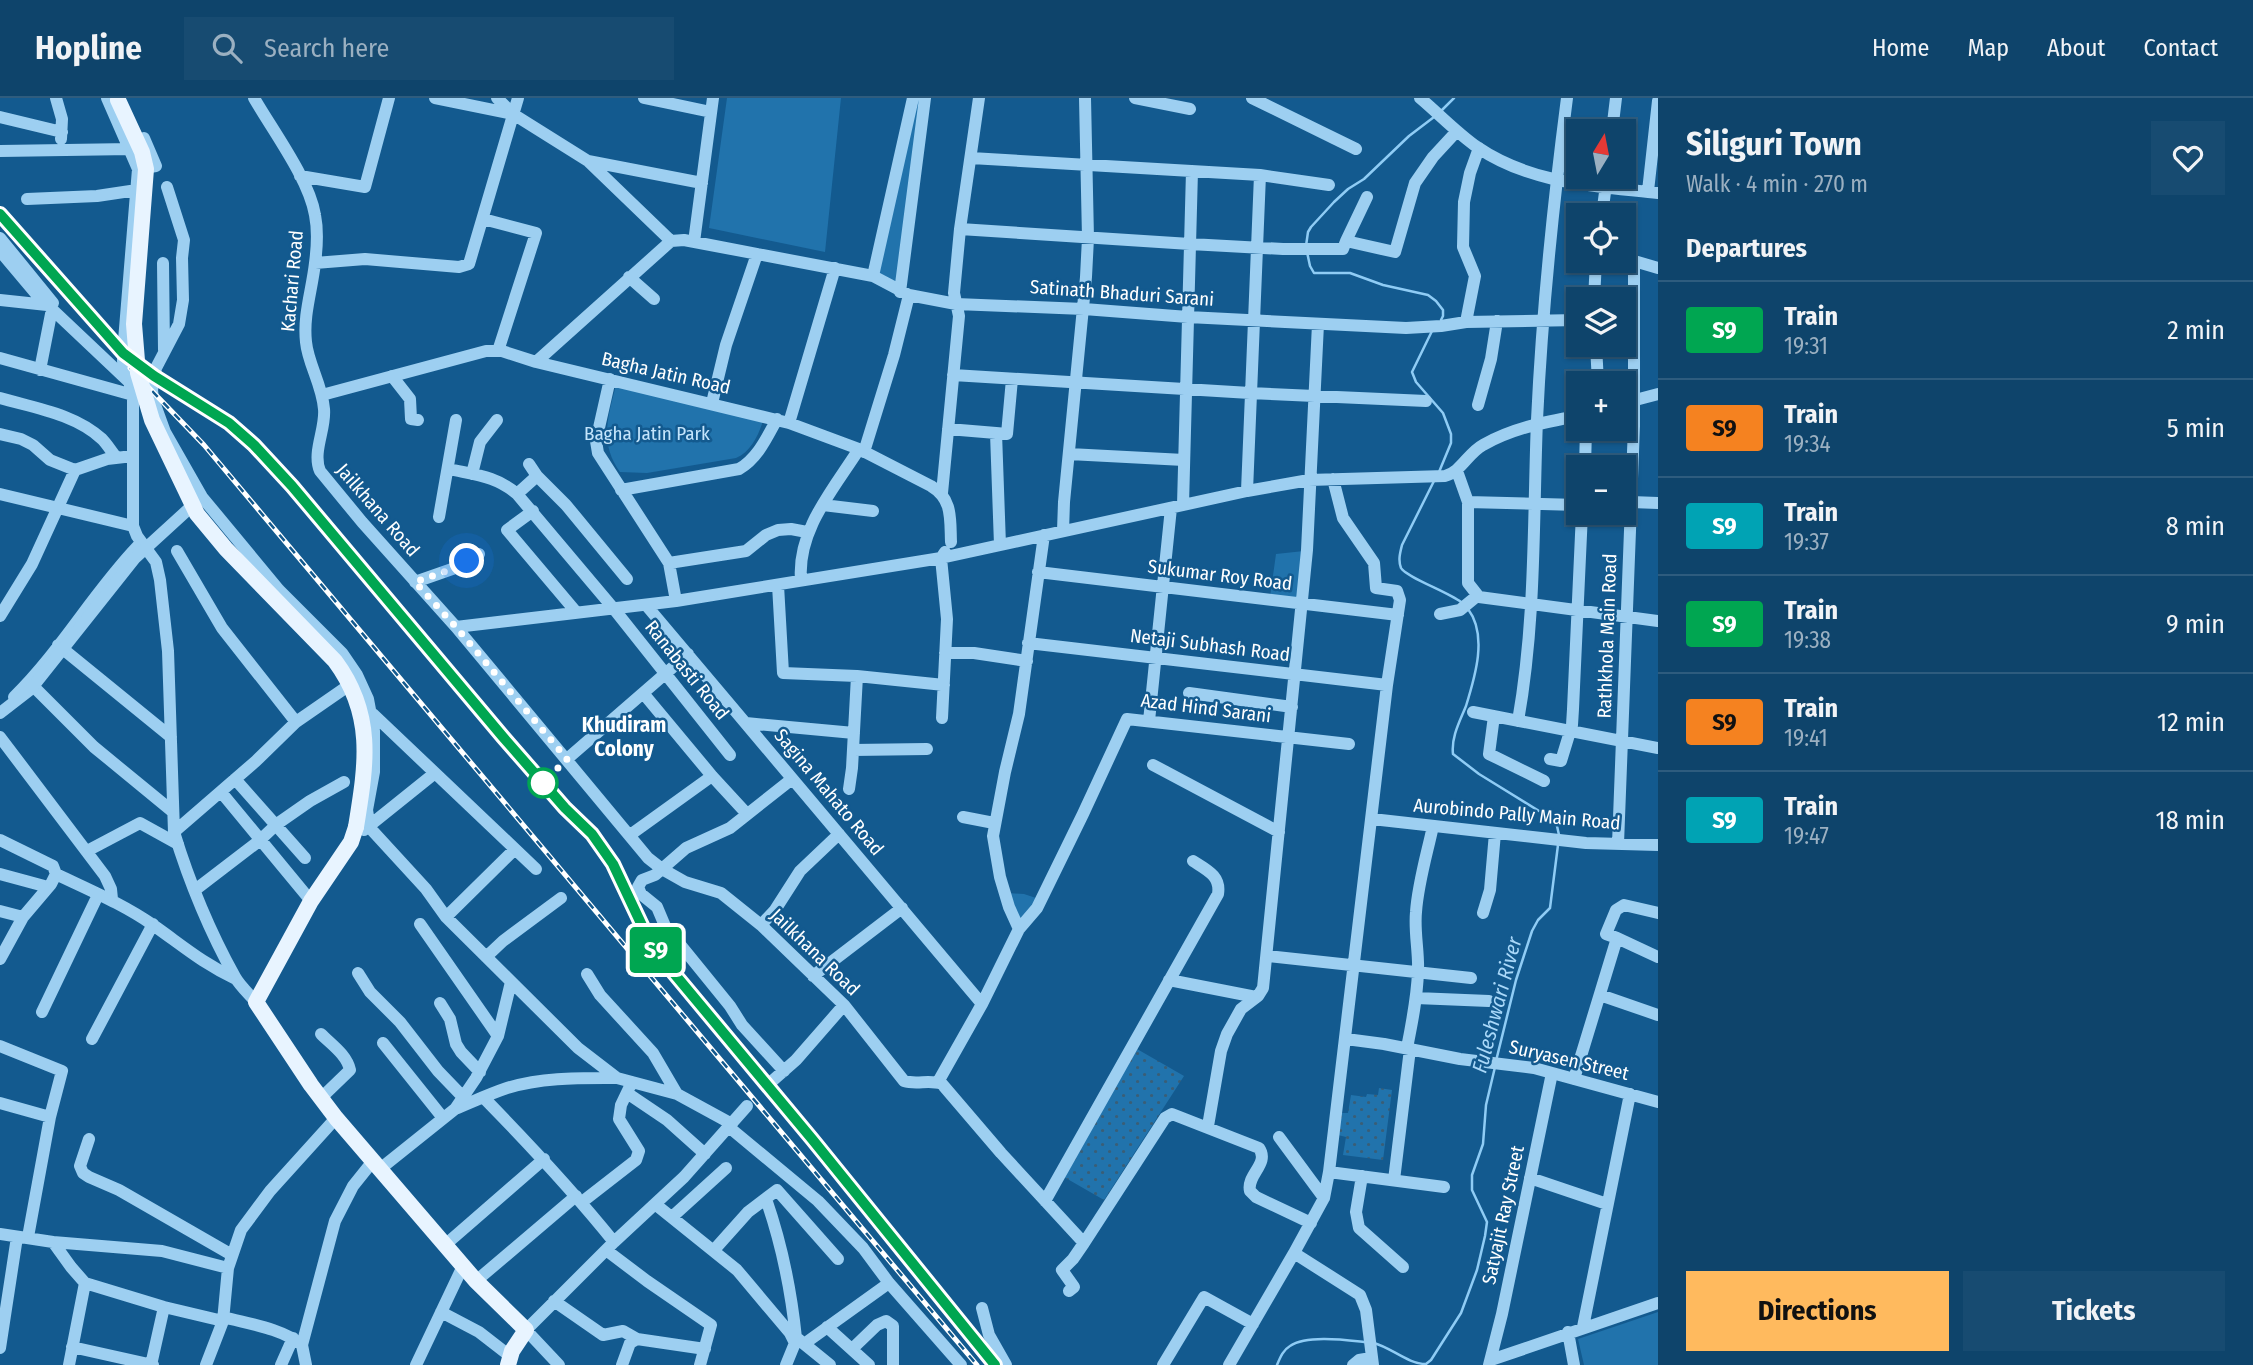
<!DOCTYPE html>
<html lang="en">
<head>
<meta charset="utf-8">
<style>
	body { margin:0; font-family:"Fira Sans Condensed",sans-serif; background:#174b71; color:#f1f3f6; height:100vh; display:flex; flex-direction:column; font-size:26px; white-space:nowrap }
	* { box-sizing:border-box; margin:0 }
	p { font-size:23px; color:#9bb0c1 }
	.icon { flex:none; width:38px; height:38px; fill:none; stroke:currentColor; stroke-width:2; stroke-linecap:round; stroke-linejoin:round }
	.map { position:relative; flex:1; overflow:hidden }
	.details { display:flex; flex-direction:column; background:#0e446b; width:595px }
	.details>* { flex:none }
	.badge { padding:0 14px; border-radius:5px; font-size:24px; line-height:46px }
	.needle { width:46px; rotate:10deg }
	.controls { position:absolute; left:1566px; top:21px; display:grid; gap:14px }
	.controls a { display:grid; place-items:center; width:70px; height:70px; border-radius:0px; background:#0e446b; box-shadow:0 2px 5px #0004,0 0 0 2px #2e5c7e; font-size:35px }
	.you { position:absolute; width:35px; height:35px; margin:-18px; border:5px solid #fff; border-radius:50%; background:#1a73e8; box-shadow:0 0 0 10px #1a73e833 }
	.map>.badge { position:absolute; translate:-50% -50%; box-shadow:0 0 0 4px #fff }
	h2 { padding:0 28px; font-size:26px; line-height:63px }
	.round { display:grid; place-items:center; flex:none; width:74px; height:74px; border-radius:0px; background:#174b71 }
	.head { display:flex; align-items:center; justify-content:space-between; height:119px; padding:0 28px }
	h1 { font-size:33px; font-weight:700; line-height:52px }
	.action { display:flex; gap:14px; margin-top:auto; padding:14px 28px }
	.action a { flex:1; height:80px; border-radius:0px; background:#ffba5e; color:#111; font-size:28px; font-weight:700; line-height:80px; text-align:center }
	.action a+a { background:#174b71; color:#f1f3f6 }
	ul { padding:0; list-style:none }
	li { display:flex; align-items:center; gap:21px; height:98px; padding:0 28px; border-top:2px solid #2e5c7e }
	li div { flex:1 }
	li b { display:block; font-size:26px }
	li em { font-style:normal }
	li .badge { min-width:77px; font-weight:700; text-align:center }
	header { display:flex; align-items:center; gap:42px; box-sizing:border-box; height:98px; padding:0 35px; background:#0e446b; border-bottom:2px solid #2e5c7e }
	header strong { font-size:33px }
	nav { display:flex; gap:38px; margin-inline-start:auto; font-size:24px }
	.search { width:490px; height:63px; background:#174b71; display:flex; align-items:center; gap:18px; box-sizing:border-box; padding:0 24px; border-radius:0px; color:#9bb0c1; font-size:26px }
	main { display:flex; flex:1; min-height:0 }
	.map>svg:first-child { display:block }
</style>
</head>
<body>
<header>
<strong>Hopline</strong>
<div class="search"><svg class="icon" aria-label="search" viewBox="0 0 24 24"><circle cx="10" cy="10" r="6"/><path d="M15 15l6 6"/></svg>Search here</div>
<nav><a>Home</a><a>Map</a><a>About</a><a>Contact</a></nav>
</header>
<main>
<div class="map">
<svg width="1658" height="1267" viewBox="0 0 1658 1267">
	<defs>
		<pattern id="grass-dots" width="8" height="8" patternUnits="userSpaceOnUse" patternTransform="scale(1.75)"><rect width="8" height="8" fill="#2173ac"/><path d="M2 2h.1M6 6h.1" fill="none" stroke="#395e77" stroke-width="1.8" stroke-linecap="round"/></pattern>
	</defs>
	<rect width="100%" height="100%" fill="#135a8f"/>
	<path fill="url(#grass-dots)" d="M1137,951L1184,978L1104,1102L1064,1079Z
		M1379,990L1392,992L1383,1062L1343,1057L1346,1039L1338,1037L1341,1015H1348L1351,997L1366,999L1367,996L1378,997Z"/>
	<path fill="#2173ac" d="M727,0H841L825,154L709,130Z
		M916,0H921L899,191L877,178Z
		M616,287L762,324V326C757,340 750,354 736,360L647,375L620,374C599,345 608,319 616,287Z
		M1304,453L1300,499H1270L1276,456Z
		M1008,795L1024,796L1039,801L1020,822Z
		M1658,1214V1267H1584L1578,1241Z"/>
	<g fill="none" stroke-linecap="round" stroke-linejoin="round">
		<path stroke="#8fccf5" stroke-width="2.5" d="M1442,12L1454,0
			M1306,148L1308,134L1311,129L1334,104L1348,91L1364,81L1409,38L1434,19
			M1307,154L1310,168L1314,175H1350L1383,187L1428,197L1436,203L1443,212V218L1441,222
			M1432,233L1412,274L1416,284L1443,315L1451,336V345L1439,374
			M1434,383L1402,447C1400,455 1398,462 1401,470C1406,479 1448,494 1461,504
			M1468,511C1488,537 1475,579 1466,608C1460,623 1451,639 1453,656L1479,676L1552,721L1557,728L1559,737
			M1496,963L1516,882L1532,833L1538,822L1550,810L1558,747
			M1374,1245C1392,1250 1408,1266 1426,1266L1431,1262L1461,1215L1477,1172L1485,1138L1487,1124L1472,1092V1077L1483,1046L1486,1007L1495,969
			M1277,1267C1280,1260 1283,1252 1290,1248C1307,1237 1345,1242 1364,1244"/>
		<path stroke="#9dcff1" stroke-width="12" d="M56,0L62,21L61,41
			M107,0L138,71L123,255V263L133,297V428L137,438L156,464L160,482L168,553L174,734C189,783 210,834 235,879C240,888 249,896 256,904
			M254,0C273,33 309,81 315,117C318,132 317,150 315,165C312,192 303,217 306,244C308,266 322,286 324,311C326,331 312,354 320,373L362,424L456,529L648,760L662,771L685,784L721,795L761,827L844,907L904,983C917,987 930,981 942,986L1001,1055L1084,1145L1165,1020L1172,1016L1259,1050C1270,1066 1246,1077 1250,1093L1256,1099L1311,1125
			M435,0L513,16
			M497,0L513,16L588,63L671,143
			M644,0L711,14
			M1135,0L1190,11
			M1252,0L1356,51
			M1420,0C1439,16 1456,34 1477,49C1531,86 1595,88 1658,95
			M0,19L62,34
			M1612,33L1616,0
			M0,53L131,51
			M971,60L1260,77L1329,87
			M588,63L702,85
			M138,71L156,68L144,40
			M300,78L365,89L389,0
			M167,89L184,142L182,160L183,202L179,226L156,270L152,292L153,301L165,334L202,399L279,492L342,555L357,577L368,601L374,633V674L367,712L370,730L426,791L446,819L578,950L617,980L677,996L732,1026
			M1648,93L1658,3
			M27,101L97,98L137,92
			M1602,117L1607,79
			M483,121L536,135L498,253
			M960,131L1190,146L1283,151H1343L1346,143L1395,154L1415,85L1433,59L1457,33
			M0,140L53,205
			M671,143L684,142L873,178L909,197L956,206L1084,211L1188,219L1406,230L1441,228L1466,224L1578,222
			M1346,143L1367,99
			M694,144L713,0
			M0,153L37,197L128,283
			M1624,160L1658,170
			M163,165L164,252
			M315,165L365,161L459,169L469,166L518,0
			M873,178L913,0
			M629,179L654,201
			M900,194L925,0
			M1594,201L1596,163
			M0,202L47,207
			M1466,224L1475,178L1463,149L1464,104L1470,75L1479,50
			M1596,247L1598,285
			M0,260L133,297
			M536,264L671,143
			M40,272L52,211
			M953,277L1250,295L1426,303
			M392,278L410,301L411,321L418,322
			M610,281L596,343L598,355L669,465L676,503
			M322,297L486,253H502L536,264L789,325L859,351L931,388C953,401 950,421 951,444
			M0,300C35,310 75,316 102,341C107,346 111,353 116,359
			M712,305L726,247L757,156
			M1624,305L1658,296
			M1478,307L1491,261L1497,223
			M789,325L835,170
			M948,331L996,335
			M0,336L21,341L33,347L50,362L75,372
			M864,354L894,257L909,197
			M1069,356L1184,362
			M529,366L537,378L566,407L627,481
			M1585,369L1586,331
			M449,371C476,377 496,378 517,396L614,511L730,657
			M1457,373L1468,404V485L1479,499L1658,523
			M472,376L480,344L497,322
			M1333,381L1343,420L1374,465L1376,490L1397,493L1400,502L1387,587L1329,1074L1324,1100L1294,1155L1360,1197L1366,1212L1373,1267
			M621,392L739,371C758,360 767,339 777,321
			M1247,393L1260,77
			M942,395L959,218L954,195L960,131L979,0
			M0,396L133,428
			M517,396L537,378
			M1468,404L1578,407
			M1631,404L1658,405
			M823,407L873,413
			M1183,407L1192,73
			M533,413L507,432L577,515
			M439,419L456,322
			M1063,433L1064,404L1086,179L1088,140L1085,0
			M1000,447L996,335L1007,336L1012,281
			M177,453L222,530L296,624
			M669,465L746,453L766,437L778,432L791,431L807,434
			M1038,474L1398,517
			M801,482C797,432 833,392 859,351
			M415,484L455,470L479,456
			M778,487L783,575L857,578L944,587
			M646,507L982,906
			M1440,516L1460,512L1477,498
			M0,518L32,466L75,372L107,361L133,358
			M456,529L676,503L941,460L1247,393L1309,382L1445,378C1461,374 1468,355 1483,347C1513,330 1545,324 1578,318
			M1028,545L1387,587
			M58,547L171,639
			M945,555H974L1027,563
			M29,584L94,649L172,713
			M643,595L712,678L747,716
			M1189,595L1292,609
			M14,599C61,553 93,495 138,448
			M1473,614L1658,650
			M373,616L536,771
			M1494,618L1489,656L1544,683
			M942,620L947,521L941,460L945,454
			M1149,623L1171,410
			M1518,623C1536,523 1533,422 1537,322C1542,214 1553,107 1567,0
			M746,625L854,635
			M0,639L105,778L111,791L112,801
			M853,652L927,651
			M567,661L688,556
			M1550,661L1561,663L1572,627L1573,611L1582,415
			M1153,667L1279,734
			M235,681L305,760
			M849,691L852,670L857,578
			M221,694L311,803
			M963,719L994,725
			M1372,721L1586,745L1658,747
			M364,732L435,675
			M174,734L256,663L296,624L348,588
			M630,737L712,678
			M0,742L53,768L56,776
			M1618,746L1634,328V164
			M87,753L140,725L178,746
			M0,776L48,789
			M56,776C89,792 123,806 153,827C183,848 202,865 236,881
			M195,792L259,743L277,726L310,703L344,684
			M0,813L23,819
			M1483,815L1490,792L1495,735
			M446,819L514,752
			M420,826L498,938
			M761,827L775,812L800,773L839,736
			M1019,831L1037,810L1083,716L1127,621L1349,646
			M1617,840L1658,859
			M1267,858L1471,880
			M486,859L503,843L561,800
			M0,861L23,819L51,786L56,776
			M358,875L370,894L400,924L438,973L463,999
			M587,876L600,897L653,955L677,996
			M813,878L902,810
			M1169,882L1256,899
			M1600,897L1658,917
			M1416,900L1489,903
			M440,905L450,921L456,946L461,954L480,974
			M42,914L98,797
			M321,936C332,947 347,957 350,972L321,1000
			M92,941L153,826
			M1346,941L1384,946L1460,961L1534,970L1658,1004
			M383,945L443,1020
			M0,948L62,973L50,1019L28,1139
			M1407,950C1412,925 1417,900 1418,874C1419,854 1414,834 1416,814C1418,785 1427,756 1433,728
			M784,973L742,927L730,908L665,828L657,809L641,796L638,789L642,782L655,777L686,750L730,730L792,681
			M1574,981L1617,840L1606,836L1616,812L1624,807L1658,815
			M771,984L796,962L844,907
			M938,984L982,906L1019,831L1009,809L1000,779L993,738L1005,674L1019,616L1044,437
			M627,995L667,1022L705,1056
			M484,1000C529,1046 573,1093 614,1144
			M0,1005L50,1019
			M455,1011C472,1004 489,996 507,990C542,979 581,980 617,980
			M1208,1028L1221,953L1227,936L1241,911L1258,898L1263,890L1307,452L1318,226
			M730,1030L818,1103L863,1150L889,1185L961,1267
			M1279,1039L1324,1100
			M89,1041L80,1068L83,1075L89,1079L119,1092L232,1157
			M380,1071L455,1011L476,980L498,938L511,884
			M1329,1074L1444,1089
			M1362,1078L1356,1114L1359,1130L1403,1169
			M1530,1080L1607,1106
			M1394,1082L1410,951
			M766,1101C782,1147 791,1191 796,1240
			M1045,1103L1218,796C1221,778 1207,772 1193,763
			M582,1104L636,1062L639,1053L619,1021L621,1007L632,984
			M655,1106L737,1172L790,1235L795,1245L786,1267
			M672,1119L726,1070
			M0,1136L53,1144L162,1153L228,1170
			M53,1144L71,1169L85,1185L164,1209L223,1223
			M445,1147L544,1061
			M606,1152L647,1183L711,1227L700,1267
			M714,1152L748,1114L777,1092L838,1161
			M476,1183L576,1098
			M1069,1193L1074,1189L1062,1172L1073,1161L1084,1145
			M554,1203L603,1237L623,1233L637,1241
			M982,1210L989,1237L1006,1267
			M441,1214L479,1234L510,1258
			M223,1219C249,1226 281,1230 302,1247L306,1267
			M827,1229L869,1267
			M1583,1229L1630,996
			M1568,1234L1574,1267
			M798,1241L830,1267
			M804,1246L889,1185
			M302,1247L335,1123L353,1088L373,1063
			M72,1249L153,1267
			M0,1250L17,1139
			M852,1251L877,1227L886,1223L893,1228V1267
			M1491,1262L1658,1205
			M69,1267L85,1185
			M151,1267L164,1209
			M206,1267L223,1223L228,1170L241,1132L270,1093L336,1020
			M281,1267L293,1240
			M416,1267L463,1168
			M559,1267L526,1232L614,1144L684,1079L747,1008
			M622,1267L630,1245L637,1241L705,1251
			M1163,1267L1204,1199L1253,1226
			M1229,1267L1294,1155
			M1353,1267L1359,1262L1371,1260
			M1489,1267L1502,1216L1552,975"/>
		<path stroke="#e8f4ff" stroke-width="16" d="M356,729L351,744L311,803L256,904L311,987L336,1020L476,1183L526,1232L512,1253L508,1267"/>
		<g stroke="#fff" stroke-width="5">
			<path id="rail" d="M0,116L123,255L154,278L229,325L254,347L292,388L503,639L565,710L592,736L613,766L646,836L666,867L812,1040L995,1267
				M130,270L204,347L977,1267"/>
		</g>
		<use href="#rail" stroke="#135a8f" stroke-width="2.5" stroke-dasharray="8" stroke-linecap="butt"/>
		<path stroke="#9dcff1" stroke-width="12" d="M0,615L31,591L135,460L193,407"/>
		<path stroke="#e8f4ff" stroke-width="16" d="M118,2L142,54L146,71L134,226L138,275L152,322L197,416L226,451L335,563C375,617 366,667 356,729"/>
	</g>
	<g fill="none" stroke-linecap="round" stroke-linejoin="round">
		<g stroke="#fff" stroke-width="16">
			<path id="line" d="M0,116L123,255L154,278L229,325L254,347L292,388L503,639L565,710L592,736L613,766L646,836L662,861L812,1041L995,1267"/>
		</g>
		<use href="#line" stroke="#00a651" stroke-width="10"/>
		<path stroke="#fff" stroke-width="7" stroke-dasharray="0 12.6" d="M467,463L455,470L415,484L456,529L567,661L543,685"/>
	</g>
	<circle fill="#fff" stroke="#00a651" stroke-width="3.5" cx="543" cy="685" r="14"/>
	<g text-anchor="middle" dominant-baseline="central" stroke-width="5" stroke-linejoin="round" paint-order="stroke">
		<g font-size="19" fill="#fff" stroke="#135a8f">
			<text transform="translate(292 183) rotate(-85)">Kachari Road</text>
			<text transform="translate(1122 195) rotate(4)">Satinath Bhaduri Sarani</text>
			<text transform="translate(666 275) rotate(13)">Bagha Jatin Road</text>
			<text transform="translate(378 412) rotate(49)">Jailkhana Road</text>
			<text transform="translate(1220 477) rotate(7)">Sukumar Roy Road</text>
			<text transform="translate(1607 538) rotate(-88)">Rathkhola Main Road</text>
			<text transform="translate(1210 547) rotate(7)">Netaji Subhash Road</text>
			<text transform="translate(687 572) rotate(51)">Ranabasti Road</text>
			<text transform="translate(1206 610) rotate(7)">Azad Hind Sarani</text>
			<text transform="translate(829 694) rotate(50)">Sagina Mahato Road</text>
			<text transform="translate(1517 716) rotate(5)">Aurobindo Pally Main Road</text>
			<text transform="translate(815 854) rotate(44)">Jailkhana Road</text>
			<text transform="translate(1569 962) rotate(13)">Suryasen Street</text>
			<text transform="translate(1503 1117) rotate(-78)">Satyajit Ray Street</text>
		</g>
		<g font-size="19" fill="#c4e5fc" stroke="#135a8f">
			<text x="647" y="335">Bagha Jatin Park</text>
		</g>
		<g font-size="21" font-weight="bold" fill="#fff" stroke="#135a8f">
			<text x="624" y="627">Khudiram<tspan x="624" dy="24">Colony</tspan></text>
		</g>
		<g font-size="21" font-style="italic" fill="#a9d8f9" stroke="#135a8f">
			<text transform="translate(1497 907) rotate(-75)">Fuleshwari River</text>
		</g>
	</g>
</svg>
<div class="controls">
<a><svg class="needle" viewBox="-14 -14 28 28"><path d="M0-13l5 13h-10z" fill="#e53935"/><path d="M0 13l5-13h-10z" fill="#9bb0c1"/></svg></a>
<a><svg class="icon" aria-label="locate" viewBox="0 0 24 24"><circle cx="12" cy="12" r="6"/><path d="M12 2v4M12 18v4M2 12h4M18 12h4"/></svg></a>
<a><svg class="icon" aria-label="layers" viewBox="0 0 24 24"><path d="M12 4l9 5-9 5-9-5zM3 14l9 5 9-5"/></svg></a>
<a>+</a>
<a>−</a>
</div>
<div class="you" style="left:467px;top:463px"></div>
<b class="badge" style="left:656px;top:852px;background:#00a651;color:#fff">S9</b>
</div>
<section class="details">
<div class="head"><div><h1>Siliguri Town</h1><p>Walk · 4 min · 270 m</p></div><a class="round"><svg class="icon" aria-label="heart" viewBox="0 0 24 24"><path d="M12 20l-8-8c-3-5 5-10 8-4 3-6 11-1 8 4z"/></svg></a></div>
<h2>Departures</h2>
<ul>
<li><span class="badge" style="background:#00a651;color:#fff">S9</span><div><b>Train</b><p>19:31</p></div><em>2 min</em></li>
<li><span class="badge" style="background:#f58220;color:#111">S9</span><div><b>Train</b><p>19:34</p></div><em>5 min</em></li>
<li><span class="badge" style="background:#00a3b4;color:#fff">S9</span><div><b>Train</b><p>19:37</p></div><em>8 min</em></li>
<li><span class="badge" style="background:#00a651;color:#fff">S9</span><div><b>Train</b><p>19:38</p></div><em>9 min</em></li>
<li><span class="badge" style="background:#f58220;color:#111">S9</span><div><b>Train</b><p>19:41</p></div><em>12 min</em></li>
<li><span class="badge" style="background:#00a3b4;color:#fff">S9</span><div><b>Train</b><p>19:47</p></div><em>18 min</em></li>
</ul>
<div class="action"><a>Directions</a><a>Tickets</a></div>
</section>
</main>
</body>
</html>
